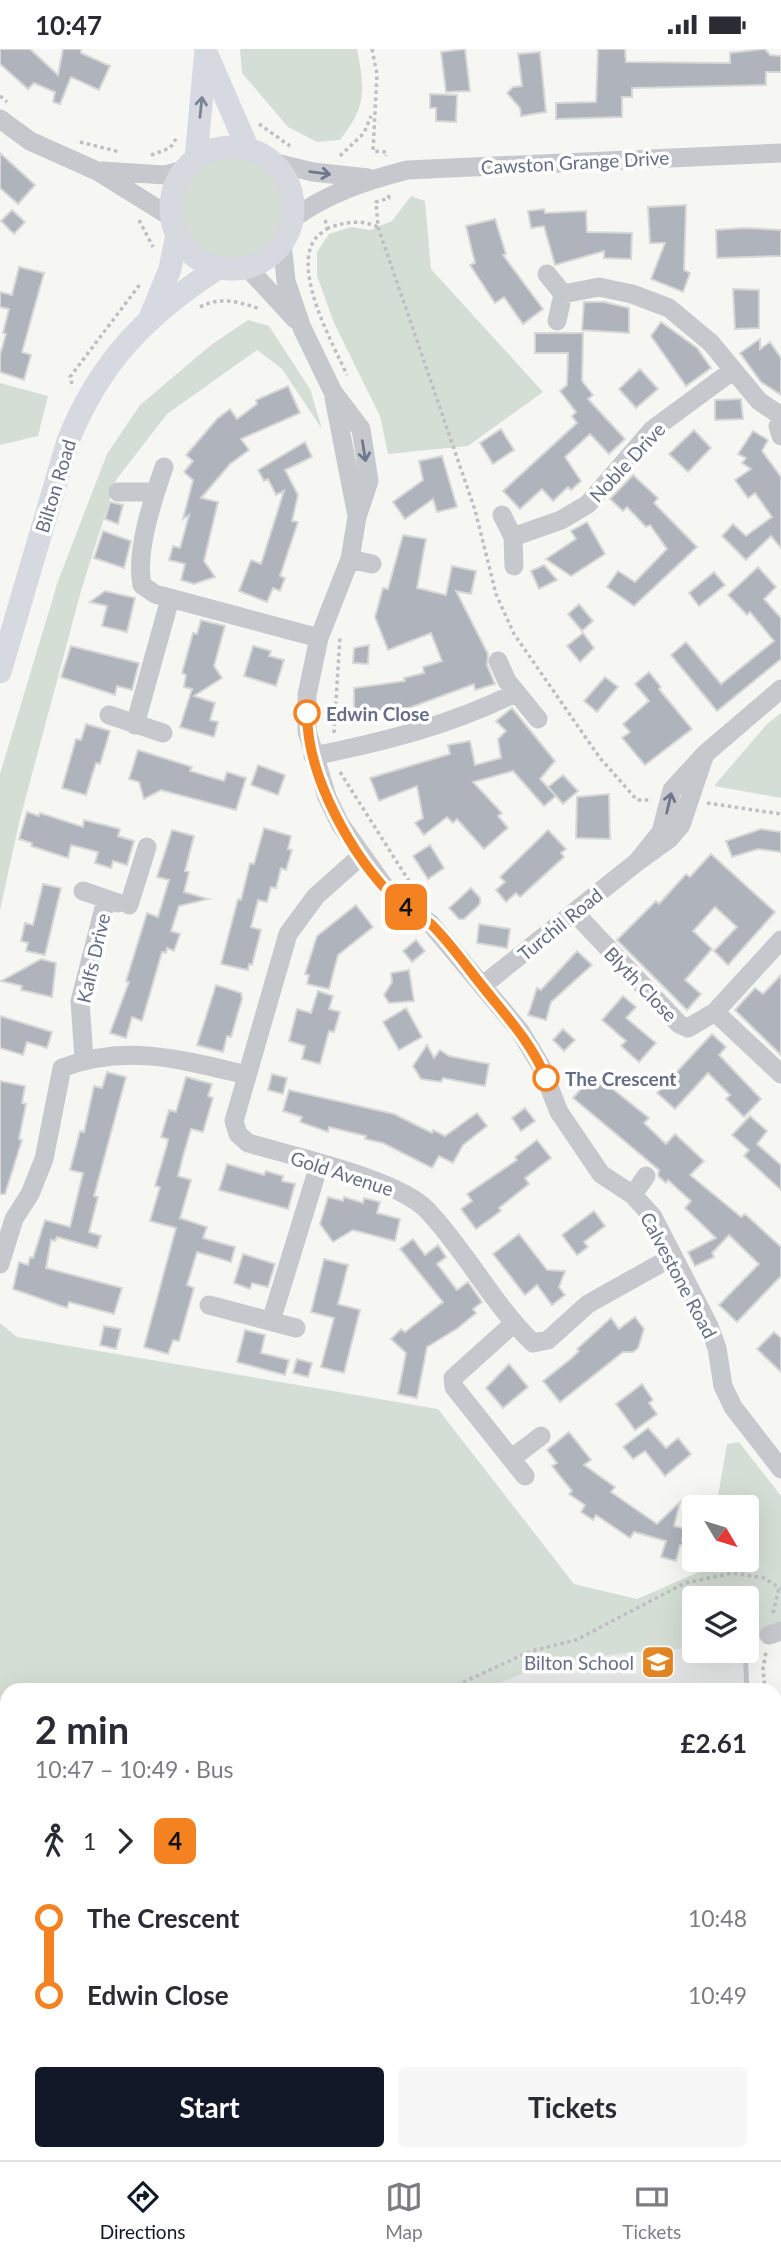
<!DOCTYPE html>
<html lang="en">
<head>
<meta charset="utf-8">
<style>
	body { margin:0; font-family:Lato,sans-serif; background:#f7f7f7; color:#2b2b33; height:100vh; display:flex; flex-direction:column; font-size:26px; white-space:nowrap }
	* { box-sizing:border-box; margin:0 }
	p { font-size:23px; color:#7c7c81 }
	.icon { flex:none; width:38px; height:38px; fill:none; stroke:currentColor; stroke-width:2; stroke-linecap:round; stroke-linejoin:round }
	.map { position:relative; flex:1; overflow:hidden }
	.panel { position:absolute; left:0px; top:1634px; width:782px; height:478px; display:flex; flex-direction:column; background:#fff; border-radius:21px 21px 0 0; box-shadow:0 7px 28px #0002 }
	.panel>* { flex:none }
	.badge { padding:0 14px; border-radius:10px; font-size:24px; line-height:46px }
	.needle { width:46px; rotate:128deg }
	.tools { position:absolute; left:682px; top:1446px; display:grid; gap:14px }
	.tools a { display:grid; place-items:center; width:77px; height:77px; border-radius:7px; background:#fff; box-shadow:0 7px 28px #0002; font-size:35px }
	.map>.badge { position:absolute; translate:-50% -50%; box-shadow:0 0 0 4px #fff }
	.legs { display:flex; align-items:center; gap:10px; height:77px; padding:0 35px; font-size:23px }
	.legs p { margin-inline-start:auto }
	.headline { display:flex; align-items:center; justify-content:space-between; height:119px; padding:0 35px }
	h1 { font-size:38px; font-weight:700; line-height:52px }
	.cta { display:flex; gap:14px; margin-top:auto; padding:14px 35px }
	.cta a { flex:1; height:80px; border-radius:7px; background:#111827; color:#fff; font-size:28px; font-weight:700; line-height:80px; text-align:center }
	.cta a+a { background:#f7f7f7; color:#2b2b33 }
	ul { padding:0 35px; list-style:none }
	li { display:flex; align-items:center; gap:24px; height:77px; font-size:26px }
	li i { display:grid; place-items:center; width:10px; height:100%; margin:0 9px; background:currentColor }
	li i::after { content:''; width:18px; height:18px; margin:-9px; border:5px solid; border-radius:50%; background:#fff }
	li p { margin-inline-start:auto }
	li:first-child i { background:linear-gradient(#0000 50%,currentColor 0) }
	li:last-child i { background:linear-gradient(currentColor 50%,#0000 0) }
	.status { display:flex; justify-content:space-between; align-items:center; height:49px; padding:0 35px; background:#fff; direction:ltr }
	.status svg { height:19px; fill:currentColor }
	.dock { display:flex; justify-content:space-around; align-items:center; height:98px; border-top:2px solid #e1e1e2; background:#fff; font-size:19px; color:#7c7c81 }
	.dock a { display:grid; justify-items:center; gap:4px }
	.dock .selected { color:#111827 }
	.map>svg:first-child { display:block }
</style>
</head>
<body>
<div class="status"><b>10:47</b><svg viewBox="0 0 49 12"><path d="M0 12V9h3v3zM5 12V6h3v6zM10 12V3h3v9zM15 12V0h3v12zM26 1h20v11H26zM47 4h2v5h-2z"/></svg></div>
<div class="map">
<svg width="781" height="2111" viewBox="0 0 781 2111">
	<rect width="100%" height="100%" fill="#f6f7f3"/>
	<path fill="#e6e7e7" d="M695,1599V1601H746L749,1641L484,1642L520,1623L617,1603Z
		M7,1890V2105H775V1974L781,2000V2111H0V1893Z"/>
	<path fill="#d5ded4" d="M240,0H357C365,41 367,57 340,91L317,93L288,78L242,24Z
		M179 160a52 52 0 1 1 104 0a52 52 0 1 1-104 0Z
		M411,147L425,152L431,220L543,343L468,397L388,405L380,367L334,274L317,227V203L329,185L351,178L370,181L392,172Z
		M248,271L269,277L310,340L322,380L282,320L257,301L167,365L116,431L81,542L20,770L0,861V725L58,532L107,405L140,356L211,296Z
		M0,334L48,347L38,387L0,396Z
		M781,664V749L714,737L767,675Z
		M0,1274L17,1288L438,1360L574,1535L637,1550L706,1520L707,1510H747V1458H716L727,1395L739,1393L781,1447V1581L747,1595V1549H695V1599C622,1603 550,1608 484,1641L7,1642V1890L0,1893Z
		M576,2105H748L749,2111H577Z"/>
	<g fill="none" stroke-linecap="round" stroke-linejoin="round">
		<path stroke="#c1c8cf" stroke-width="5" d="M745,1601L747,1642
			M775,1974L781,2000"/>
	</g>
	<path fill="#aeb3bc" stroke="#d7d8d6" stroke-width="2" d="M0,0H30L58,26L63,0H81V4L110,17L99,41L71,28L60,55L53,53L55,43L34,34L28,40L0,15Z
		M465,0L470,42L446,43L441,3Z
		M598,0H625L626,13L730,14V4L765,0L770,6L781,7V23H766V36L632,39V48H622V68L556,70V54L596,53Z
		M540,3L546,63L521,67L520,59L507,44L513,38L522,37L518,5Z
		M430,45L457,46L456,73L436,72V59H430Z
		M0,104L35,136L18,155L0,139Z
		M686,156L684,221L690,224L683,243L651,230L665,194H650L648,158Z
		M544,160L545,164L586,162L587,183L632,184L631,210L604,209V202L555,216L544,177L531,179L528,162Z
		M12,161L25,173L14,185L1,172Z
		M495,170L506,205L503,206L543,260L523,275L504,248L495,254L470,216L475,214L466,177Z
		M744,179L781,181V207L717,209L716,181Z
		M19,218L44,224L22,303L31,306L24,331L0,323V306L6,285L3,284L9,260L0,258V243L12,246Z
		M733,240L759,241V279L735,280Z
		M584,253H604L629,259V284L582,281Z
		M661,273L697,299L711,319L686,337L651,287Z
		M535,284H583L582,332L593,346L588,350L625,390L609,405L590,385L565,408L581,432L571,441L568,438L553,452L542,440L520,460L503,442L577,374L572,367L576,363L560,342L567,336L568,304H535Z
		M760,290V300L770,293L781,309V346L761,333L740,304Z
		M640,320L658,340L636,359L619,340Z
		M288,337L300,364L241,390L249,401L230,415L201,449L218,453L204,512L215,528L194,535L181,531L185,515L169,511L173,497L180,499L189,466L183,470L193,431L184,423L193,412L186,406L217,370L230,360L237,370L257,355L256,351Z
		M741,350L743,370L715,371V351Z
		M501,380L514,401L493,415L480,394Z
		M694,381L711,399L688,423L669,405Z
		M753,382L768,391L762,402L781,428V499L771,487L746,511L722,487L733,475L746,487L772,468L755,444L748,449L735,431L751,420L742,414L746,409L738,405Z
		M305,393L312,408L285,421L298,446L292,472L298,473L280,527L285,529L280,542L273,539L267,553L239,542L251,511L261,515L284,442L276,446L268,430L264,432L258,421Z
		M442,407L457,458L437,463L433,450L405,470L393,453L423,431L419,412Z
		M633,426L658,449L654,454L697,498L634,557L607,538L618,522L635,533L667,500L650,476L646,478L627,458L623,462L610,450Z
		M110,453L123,456L118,475L105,470Z
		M587,473L605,505L571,527L546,510L576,490L571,482Z
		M103,482L131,492L124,519L94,509Z
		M403,486L426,490L417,539L446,546L452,517L476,522L471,545L456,542L488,605L487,616L495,635L475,641L474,635L406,660L354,665V639L405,632L404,629L424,624L423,618L442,612L431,584L388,601L375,568L383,539L388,540Z
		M544,516L557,531L539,540L531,522Z
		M758,518L776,538L764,550L781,569V610L717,662L671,606L686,593L721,635L774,592L750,563L747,566L728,546Z
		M714,523L725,536L699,557L689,544Z
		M105,542L135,549L127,583L102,577L107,557L90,553Z
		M579,555L593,572L582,582L568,565Z
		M201,571L225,577L214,617L222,629L194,647L215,654L210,671L218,673L214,688L180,678L192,640L184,638L186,626L182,624L193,584L197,585Z
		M583,584L594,599L580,613L567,597Z
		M369,596L368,615L353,614L354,599Z
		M71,597L139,614L132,641L117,637L115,646L61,628Z
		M253,597L271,602L269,607L284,611L276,637L244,627Z
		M649,623L661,638L659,640L692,680L645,716L622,689L630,683L623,675L649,652L635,635Z
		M605,628L618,638L597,663L584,652Z
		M512,659L555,712L540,730L556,747L548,738L563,726L578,742L563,755L556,747L544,757L513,722L473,733L502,764L498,767L508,779L484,800L457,770L453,774L447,768L424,786L415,774L423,769L417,737L379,752L370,729L450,705L448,696L470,692L475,716L501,709L498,690L506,682L496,672Z
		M86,675L110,682L100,715L96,714L86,746L62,739L76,690L81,691Z
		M138,701L192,718L190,722L224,732L227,723L246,729L236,761L161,741L144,750L139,733L129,730Z
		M258,716L285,726L278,746L251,736Z
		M609,745L610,790L576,789L577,748Z
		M27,763L39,767L40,764L83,778L84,771L120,780L118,787L134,792L127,816L113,812L111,819L95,814L98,803L71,796L68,809L31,797L32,794L19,790Z
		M264,779L291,787L288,800L292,801L286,821L281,819L276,839L271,838L267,853L258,851L251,878L261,881L252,916L249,915L248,921L221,915L238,850L241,851L250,814L254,815Z
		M761,780L781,783V803L758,800L732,808L726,792Z
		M172,781L194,787L185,822L189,823L184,843L208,850L179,857L171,882L180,885L174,902L167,899L166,904L162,903L142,972L132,968L126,989L110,984L129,933L126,932L147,864L158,868L169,831L157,828Z
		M548,781L566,800L561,804L564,808L520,848L516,844L506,853L496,841L505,833L500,828Z
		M430,796L444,819L428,830L413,807Z
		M711,805L775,863L728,916L714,902L737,878L715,858L693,882L712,900L685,931L701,945L687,961L617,891L656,852L659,855L686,825L690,828Z
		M43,835L61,839L45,906L26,902L28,894L21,892L25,874L33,876Z
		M471,839L480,849V855L464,870H459L449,859Z
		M356,856L373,878L338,906L329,940L307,935L309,926L305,925L317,887Z
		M479,875L510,880L507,899L477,894Z
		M416,891L425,902L412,913L403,902Z
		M577,902L592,916L551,953L546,971L528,966L537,939L541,941Z
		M41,910L56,914L52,948L21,941L22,937L1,932Z
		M409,921L414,952L389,954L384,946L392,933L391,924Z
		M781,926V1006L735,961L755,939L763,945Z
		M216,936L241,944L242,950L231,988L227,987L223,1003L197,996Z
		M318,942L333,947L329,960L340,963L334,983L329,982L320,1015L302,1010L305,997L289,992L297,960L311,964Z
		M623,947L636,958L626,969L656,994L639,1013L621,997L626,992L602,971Z
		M406,959L422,988L399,1001L383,973Z
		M0,967L52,983L47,999L27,993L23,1006L0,999Z
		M563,980L575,991L564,1002L553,991Z
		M712,985L726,998L719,1006L761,1050L744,1068L726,1050L730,1046L708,1024L675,1060L657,1044Z
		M427,996L434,1009L440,1001L449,1007L489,1015L485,1037L443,1029L441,1033L421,1030L413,1017Z
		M107,1023L126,1028L94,1147L98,1148L89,1183L101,1187L97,1199L57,1188L55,1192L51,1191L46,1219L122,1239L114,1265L69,1253L67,1259L13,1240L19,1213L28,1216L30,1208L33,1209L45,1171L70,1178L83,1124L70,1121L80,1082L84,1083L94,1037L102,1039Z
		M272,1025L287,1029L283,1045L268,1041Z
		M594,1025L649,1069L644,1074L666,1095L675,1085L704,1112L690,1126L741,1168L745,1165L781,1198V1227L737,1273L719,1256L759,1215L729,1186L712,1204L714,1208L695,1217L688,1203L716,1189L685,1159L691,1152L668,1131L666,1134L658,1127L659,1121L573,1049Z
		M186,1028L212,1035L208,1047L213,1049L203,1083L191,1080L183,1107L178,1127L191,1131L180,1169L207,1178L203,1189L235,1198L231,1213L197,1203L187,1236L194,1239L179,1292L173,1291L168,1305L144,1298L176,1179L150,1172L160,1138L155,1137L167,1096L168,1090L161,1088L169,1061L176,1063Z
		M0,1032L25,1037L22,1054L26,1055L19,1090L22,1091L5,1145H0Z
		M289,1041L394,1065L432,1084L433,1081L445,1087L477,1064L487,1077L463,1096L453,1114L439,1107L432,1119L383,1094L365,1090L366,1087L329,1078L328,1083L300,1073L302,1068L283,1062Z
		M525,1059L535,1072L521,1082L512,1069Z
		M750,1067L767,1082L757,1095L781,1116V1141L744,1107L749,1101L732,1086Z
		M537,1091L551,1109L525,1129L529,1135L499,1159L501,1162L476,1180L461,1160L472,1152L467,1145L517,1111L515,1108Z
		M227,1115L264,1126L266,1122L283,1127L282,1132L295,1135L288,1160L219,1141Z
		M328,1148L343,1152L344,1148L363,1154L364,1149L380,1153L377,1164L400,1170L395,1192L353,1181L333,1193L320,1175Z
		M594,1162L605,1177L584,1193L588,1198L577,1206L562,1186Z
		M519,1185L547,1221L565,1222L559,1238L565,1246L552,1256L537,1236L525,1246L493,1205Z
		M413,1190L425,1206L438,1196L446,1208L437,1215L457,1241L468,1233L482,1253L473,1260L476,1264L458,1279L427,1298L417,1349L398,1345L406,1304L391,1290L401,1280L405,1283L443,1253L400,1200Z
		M243,1205L275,1215L268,1238L252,1234L250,1240L234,1234Z
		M324,1210L348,1216L338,1255L360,1261L344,1324L321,1318L334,1269L311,1263Z
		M635,1268L644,1280L638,1299L633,1303H623L560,1353L543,1332L572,1309L579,1302L577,1300L611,1269L619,1280Z
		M104,1277L121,1280L116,1300L100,1296Z
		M245,1281L265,1286L261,1304L289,1311L285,1326L237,1313Z
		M774,1283L781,1289V1323L757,1300Z
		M297,1310L312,1314L308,1328L293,1324Z
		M509,1315L528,1338L503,1359L486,1339Z
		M642,1335L653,1351L649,1354L657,1365L635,1381L616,1355Z
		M648,1379L666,1399L678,1389L691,1405L665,1427L645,1402L633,1410L623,1398Z
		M569,1383L591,1411L584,1416L615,1438L611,1443L657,1475L680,1453L674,1477L685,1480L682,1491L689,1496H680L676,1512L661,1508L666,1492L634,1483L630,1489L596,1466L593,1471L581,1463L585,1456L569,1445L572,1442L552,1417L557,1414L547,1401Z"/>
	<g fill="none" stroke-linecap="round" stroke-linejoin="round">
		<path stroke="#bebfc2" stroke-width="3.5" stroke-dasharray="3.5 3.5" stroke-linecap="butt" d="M372,0L377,25L373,102L386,103V107
			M0,47L7,53
			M259,75L290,97
			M80,93L120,103
			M151,106L170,99L176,90
			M340,107L364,84L371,67
			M388,146L389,149L376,153L378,178L475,461L496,545L514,585L600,709L637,751H650
			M139,171L153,198
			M325,171L328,179C346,173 360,170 378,178
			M328,179C324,182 318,186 315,190C292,222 333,295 347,326
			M200,258C220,247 240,253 260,260
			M72,335L70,328L141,234
			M334,684L340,587
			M340,723L414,840
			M707,754L781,765
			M773,1564L779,1539
			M444,1642L531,1602L576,1591L685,1534L733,1524L764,1529L781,1540
			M765,1642L763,1620L766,1603
			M775,1682L781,1690
			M0,1869L7,1866"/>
		<path stroke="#c7c8cd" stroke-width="19" d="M0,70L30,92L97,122L171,168
			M272,113L313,123L368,129
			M102,122L165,126L184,121
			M292,170C328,144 365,132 407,121L781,104
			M282,194L286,232L302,279L333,343L361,380L369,432L357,468L350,510L319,589L307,646V682L327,748L340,775L382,834L399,853L430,874L520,982L541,1017L559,1063L601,1125L633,1146L653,1168L709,1277L717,1299L723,1337L733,1358L781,1420
			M247,218L295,270
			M547,225L563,245L557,272
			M563,245L599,238L632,245L669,259L711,294L759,352L781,367
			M334,349L357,467
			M781,369L778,377L781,387
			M164,418C153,450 135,503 142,536L155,545L319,589
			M118,443H155
			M502,466L513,488L514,517
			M513,488L561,471L588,455L652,381L732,322
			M350,510L372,515
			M498,612L507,632L538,670
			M109,666L163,684
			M135,676L170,550
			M705,705L781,640
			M313,707C383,693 451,676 515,644
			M362,806L316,847L288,885L234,1072L238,1085L248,1094C291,1107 398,1130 427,1161C466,1202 492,1254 533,1294L548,1291L588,1255L672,1208
			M83,842L118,854
			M129,856L147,798
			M575,864L679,975L688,979L715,963L781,891
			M482,937L637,813L669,790L681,776L705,705L672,741L661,783L637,813
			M715,963L781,1025
			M84,1010L80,952L106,851
			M633,1146L646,1127
			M0,1215L14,1170L30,1145L44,1110L62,1019C126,994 183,1011 247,1026
			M209,1256L296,1279
			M271,1272L319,1116
			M513,1275L453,1329L454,1338L525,1427
			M511,1410L541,1387
			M769,1586L781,1582"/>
		<path stroke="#d6d9df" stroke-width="23" d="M208,8L248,100
			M171 159a61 61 0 1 1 122 0a61 61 0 1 1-122 0Z
			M196,110L206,0
			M150,269L170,220L177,185
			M0,623L68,392C100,312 147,265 218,219"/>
	</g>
	<defs><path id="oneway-shaft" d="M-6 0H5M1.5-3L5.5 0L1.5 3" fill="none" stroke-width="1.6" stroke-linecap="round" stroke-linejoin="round" transform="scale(1.75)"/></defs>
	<use stroke="#7c8397" href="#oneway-shaft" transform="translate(201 58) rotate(-84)"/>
	<g stroke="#6f778c">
		<use href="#oneway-shaft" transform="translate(320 124) rotate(8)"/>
		<use href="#oneway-shaft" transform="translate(364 402) rotate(81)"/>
		<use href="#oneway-shaft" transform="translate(669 754) rotate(-77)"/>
	</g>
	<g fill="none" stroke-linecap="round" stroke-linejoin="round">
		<g stroke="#fff" stroke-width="16">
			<path id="line-1" d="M307,664C307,728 352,808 397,852C407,862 422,867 432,876C451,895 466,917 483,938C506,967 531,993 546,1029"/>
		</g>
		<use href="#line-1" stroke="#f58220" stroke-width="10"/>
	</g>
	<defs>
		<g id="school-square" transform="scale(1.75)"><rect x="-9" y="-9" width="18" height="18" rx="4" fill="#e48725" stroke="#fff"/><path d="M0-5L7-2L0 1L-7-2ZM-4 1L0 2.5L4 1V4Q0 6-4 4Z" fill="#fff"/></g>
	</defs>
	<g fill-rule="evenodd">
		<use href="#school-square" x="658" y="1613"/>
	</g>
	<g fill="#fff" stroke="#f58220" stroke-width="3.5">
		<circle cx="307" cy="664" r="12"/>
		<circle cx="546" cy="1029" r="12"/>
	</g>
	<g text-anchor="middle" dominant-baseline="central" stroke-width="7" stroke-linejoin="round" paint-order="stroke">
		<g font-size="19" fill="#656e85" stroke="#fff">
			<text transform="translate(575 113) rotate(-3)">Cawston Grange Drive</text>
			<text transform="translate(627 413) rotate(-47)">Noble Drive</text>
			<text transform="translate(55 437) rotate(-73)">Bilton Road</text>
			<text transform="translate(560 875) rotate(-39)">Turchil Road</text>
			<text transform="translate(93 909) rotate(-77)">Kalfs Drive</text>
			<text transform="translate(641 935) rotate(46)">Blyth Close</text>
			<text transform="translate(342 1124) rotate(18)">Gold Avenue</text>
			<text transform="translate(679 1226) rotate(62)">Calvestone Road</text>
		</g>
		<g font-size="19" font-weight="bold" fill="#656e85" stroke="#fff" text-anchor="start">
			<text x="326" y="664">Edwin Close</text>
			<text x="565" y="1029">The Crescent</text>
		</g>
		<g font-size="19" fill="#656e85" stroke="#fff" text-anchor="end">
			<text x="634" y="1613">Bilton School</text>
		</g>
	</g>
</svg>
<div class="tools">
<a><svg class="needle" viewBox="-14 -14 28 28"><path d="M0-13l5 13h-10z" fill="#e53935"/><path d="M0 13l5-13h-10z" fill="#7c7c81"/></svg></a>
<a><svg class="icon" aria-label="layers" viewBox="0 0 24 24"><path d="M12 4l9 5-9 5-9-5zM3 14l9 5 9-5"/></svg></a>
</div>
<b class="badge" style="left:406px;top:858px;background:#f58220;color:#111">4</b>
<section class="panel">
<div class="headline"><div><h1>2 min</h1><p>10:47 – 10:49 · Bus</p></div><b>£2.61</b></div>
<div class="legs"><svg class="icon" aria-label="walk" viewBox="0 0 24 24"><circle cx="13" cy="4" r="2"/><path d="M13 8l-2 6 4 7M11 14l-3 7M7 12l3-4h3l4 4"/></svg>1<svg class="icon" aria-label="forward" viewBox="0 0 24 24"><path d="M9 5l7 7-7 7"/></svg><b class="badge" style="background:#f58220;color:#111">4</b></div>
<ul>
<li><i style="color:#f58220"></i><b>The Crescent</b><p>10:48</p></li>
<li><i style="color:#f58220"></i><b>Edwin Close</b><p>10:49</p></li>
</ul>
<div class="cta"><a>Start</a><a>Tickets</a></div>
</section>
</div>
<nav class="dock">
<a class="selected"><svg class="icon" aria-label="directions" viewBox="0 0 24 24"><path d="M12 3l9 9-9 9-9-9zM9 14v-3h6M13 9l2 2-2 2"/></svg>Directions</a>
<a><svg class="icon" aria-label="map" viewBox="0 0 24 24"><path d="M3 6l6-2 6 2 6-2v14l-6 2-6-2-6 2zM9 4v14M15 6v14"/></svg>Map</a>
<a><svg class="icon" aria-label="tickets" viewBox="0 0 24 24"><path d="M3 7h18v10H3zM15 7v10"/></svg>Tickets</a>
</nav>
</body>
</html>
